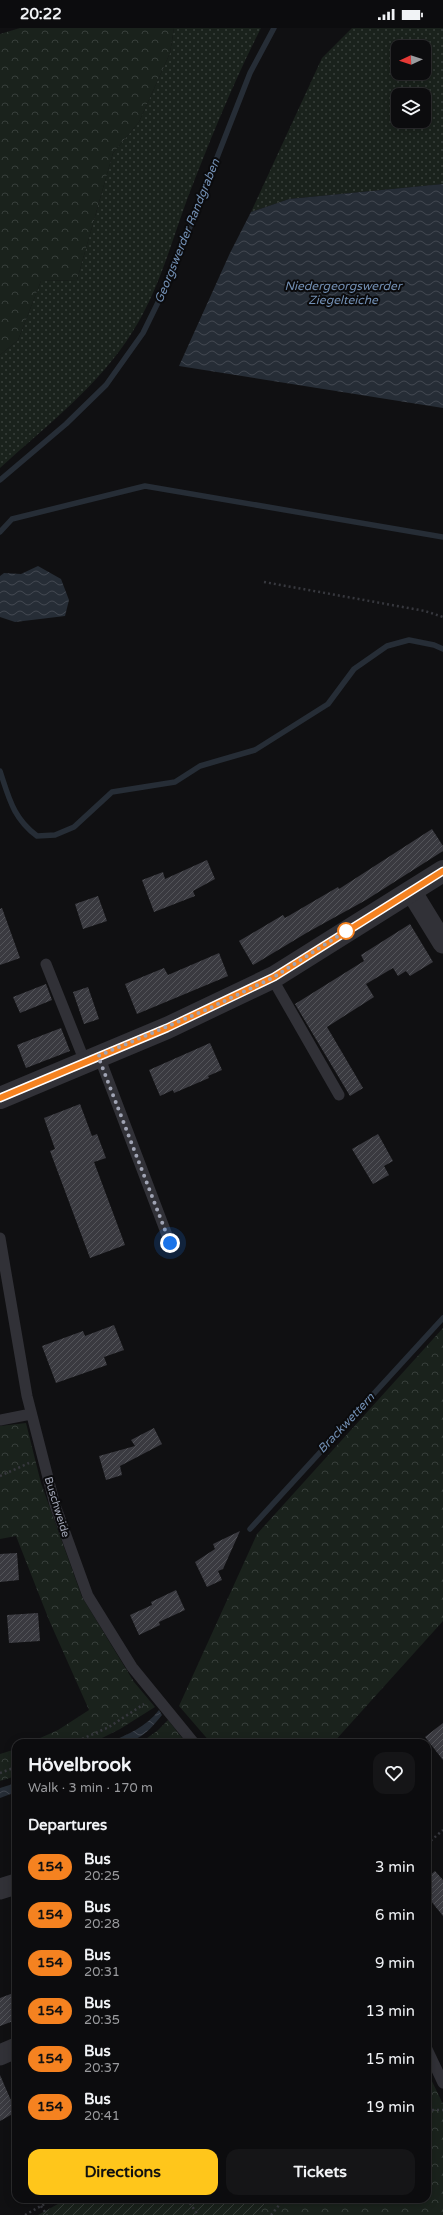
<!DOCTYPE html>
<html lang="en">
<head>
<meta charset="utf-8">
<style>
	body { margin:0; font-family:"Varela Round",sans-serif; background:#151517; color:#f1f3f6; height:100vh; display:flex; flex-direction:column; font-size:15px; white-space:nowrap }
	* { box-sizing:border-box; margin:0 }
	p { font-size:13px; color:#9a9b9e }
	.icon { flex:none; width:22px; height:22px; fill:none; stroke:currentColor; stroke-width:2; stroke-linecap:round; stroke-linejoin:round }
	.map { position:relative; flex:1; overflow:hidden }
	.drawer { position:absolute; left:12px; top:1711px; width:419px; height:464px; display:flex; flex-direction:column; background:#0c0c0e; border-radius:12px; box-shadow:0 2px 10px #0003,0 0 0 1px #2c2c2e }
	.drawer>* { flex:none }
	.badge { padding:0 8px; border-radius:13px; font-size:14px; line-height:26px }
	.needle { width:26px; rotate:267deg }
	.buttons { position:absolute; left:391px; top:12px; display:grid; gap:8px }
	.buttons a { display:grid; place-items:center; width:40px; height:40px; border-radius:8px; background:#0c0c0e; box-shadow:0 2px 10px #0003,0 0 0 1px #2c2c2e; font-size:20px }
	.you { position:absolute; width:20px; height:20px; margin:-10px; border:3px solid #fff; border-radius:50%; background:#1a73e8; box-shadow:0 0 0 6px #1a73e833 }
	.map>.badge { position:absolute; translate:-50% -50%; box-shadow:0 0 0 2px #fff }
	h2 { padding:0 16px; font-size:15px; line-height:36px }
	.round { display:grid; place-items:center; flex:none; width:42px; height:42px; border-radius:12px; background:#151517 }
	.overview { display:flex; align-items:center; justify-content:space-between; height:68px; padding:0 16px }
	h1 { font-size:19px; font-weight:700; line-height:30px }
	.action { display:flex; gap:8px; margin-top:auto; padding:8px 16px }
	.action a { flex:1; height:46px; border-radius:12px; background:#ffc61b; color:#111; font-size:16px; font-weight:700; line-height:46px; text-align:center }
	.action a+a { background:#151517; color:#f1f3f6 }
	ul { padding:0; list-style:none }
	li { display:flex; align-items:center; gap:12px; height:48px; padding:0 16px }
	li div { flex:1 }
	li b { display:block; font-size:15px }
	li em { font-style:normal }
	li .badge { min-width:44px; font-weight:700; text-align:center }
	.status { display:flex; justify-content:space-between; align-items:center; height:28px; padding:0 20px; background:#0c0c0e; direction:ltr }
	.status svg { height:11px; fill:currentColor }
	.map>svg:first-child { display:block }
</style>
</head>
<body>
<div class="status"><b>20:22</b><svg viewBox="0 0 49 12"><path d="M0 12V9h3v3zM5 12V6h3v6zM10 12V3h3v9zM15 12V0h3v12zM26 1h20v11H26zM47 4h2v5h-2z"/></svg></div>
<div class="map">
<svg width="443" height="2187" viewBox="0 0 443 2187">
	<defs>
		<pattern id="grass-dots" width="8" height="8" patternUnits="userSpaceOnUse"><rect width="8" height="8" fill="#1a221c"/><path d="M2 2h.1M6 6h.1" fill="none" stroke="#383f3b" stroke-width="1.8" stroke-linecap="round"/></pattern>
		<pattern id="forest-crowns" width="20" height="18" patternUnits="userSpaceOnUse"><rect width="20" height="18" fill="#1a221c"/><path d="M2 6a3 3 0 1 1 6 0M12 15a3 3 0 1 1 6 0" fill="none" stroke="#383f3b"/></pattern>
		<pattern id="garden-furrows" width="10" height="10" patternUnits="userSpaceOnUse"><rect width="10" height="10" fill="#1a221c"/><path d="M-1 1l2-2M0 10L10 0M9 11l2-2" fill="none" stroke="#383f3b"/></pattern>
		<pattern id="water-waves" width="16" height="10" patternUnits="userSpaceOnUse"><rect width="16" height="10" fill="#262d36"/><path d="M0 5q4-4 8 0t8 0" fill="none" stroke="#424851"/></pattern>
		<pattern id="building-hatch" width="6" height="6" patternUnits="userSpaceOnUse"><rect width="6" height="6" fill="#3a3a40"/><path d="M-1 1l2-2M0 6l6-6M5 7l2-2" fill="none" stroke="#535459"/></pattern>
	</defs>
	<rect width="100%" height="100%" fill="#101012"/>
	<path fill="url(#grass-dots)" fill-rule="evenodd" d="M174,0H261C233,55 210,112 188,169C171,215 159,262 133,303C100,357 46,398 0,440V327L18,312L41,253L77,252L113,125L139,94L170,25Z
		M352,0H443V156L289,171L251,184L322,30ZM398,19H424V45H398ZM398,67H424V93H398Z"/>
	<path fill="url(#forest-crowns)" d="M20,0H174L170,25L139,94L113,125L77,252L41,253L18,312L0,327V6Z
		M443,1300V1593L333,1715H211L179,1678L257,1506Z
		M26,1395L41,1455L82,1569L134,1654L155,1679L120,1701L92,1715H29L58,1702L89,1682L49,1592L16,1508L0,1511V1398Z
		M168,1692L186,1715H140L157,1703Z
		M16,1721V1748L0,1753V1726Z
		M427,2043L443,2076V2187H256L269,2171H427Z"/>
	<path fill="url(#garden-furrows)" d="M67,2171H269L256,2187H38Z"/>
	<path fill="url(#water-waves)" d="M443,156V380L179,338L230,225L251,184L289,171Z
		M38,538L61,551L69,572L65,588L15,594L0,589V548L4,545L21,546Z
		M159,1682L162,1687C144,1709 137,1715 108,1715C127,1707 146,1699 159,1682Z
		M16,1755V1764L0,1770V1760Z"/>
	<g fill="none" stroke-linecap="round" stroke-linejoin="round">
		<path stroke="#262d36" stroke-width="5.5" d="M0,452L66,396L106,357L143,305L170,250L250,45L274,0
			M0,504L12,491L145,458L443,509
			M0,743C9,770 13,790 37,808L55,807L74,799L112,764L175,754L200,738L255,722L328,676L354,641L387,618L409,612L434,617L443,621
			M250,1501L443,1290"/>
	</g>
	<path fill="url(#building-hatch)" d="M432,801L443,818V823L366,872L308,904L253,937L239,913L283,887L285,890L338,859L339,861Z
		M207,832L215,851L193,863L195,868L154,884L142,852L163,844L165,851Z
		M98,868L107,893L83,901L75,876Z
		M2,880L20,930L0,937V881Z
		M410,896L433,934L410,948L406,943L398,948L393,940L366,956L374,969L327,999L363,1060L350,1068L295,976L364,933L361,927Z
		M219,925L228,948L137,986L125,956L164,940L168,947Z
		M46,956L52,972L20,985L13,969Z
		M88,959L99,991L84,996L73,964Z
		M61,1000L70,1023L26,1040L17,1017Z
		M210,1015L222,1042L208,1048L209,1050L174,1065L173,1062L160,1068L149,1042Z
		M80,1076L92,1108L97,1106L106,1130L94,1134L125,1217L90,1230L50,1123L55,1121L44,1090Z
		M378,1106L393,1133L384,1138L389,1147L373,1156L352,1121Z
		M114,1297L124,1322L104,1329L107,1337L56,1355L42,1318L83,1303L85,1308Z
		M154,1400L162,1416L120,1438L122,1447L106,1452L99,1428L135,1418L131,1412Z
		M240,1503L223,1541L218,1543L222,1552L207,1559L195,1534L215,1521L213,1516Z
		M17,1525L19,1552L0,1554V1526Z
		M176,1562L185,1582L159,1594L160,1597L139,1607L130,1587L152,1577L151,1574Z
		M38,1585L40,1613L9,1615L7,1587Z
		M443,1695V1732L425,1709Z
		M435,1843L443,1852V1888L427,1868V1850Z
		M16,1964V1992L0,1998V1970Z
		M0,2047L16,2084L0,2093Z"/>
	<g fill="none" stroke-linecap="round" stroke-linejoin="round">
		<path stroke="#37383e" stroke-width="2.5" stroke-dasharray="2 3" stroke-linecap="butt" d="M264,554L425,583L443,589
			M0,1448L29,1435
			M73,1715L109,1699L144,1676
			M0,1745L16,1739
			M427,1816L443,1802
			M427,2082H443
			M187,2171L198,2187
			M41,2178L47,2187
			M25,2187L53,2171
			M271,2187L284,2171"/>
		<path stroke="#313137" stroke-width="11" d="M46,936L85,1034
			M272,950L339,1067
			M99,1028L170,1215
			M0,1210L27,1368L55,1477L88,1568L132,1639L194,1715
			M0,1392L31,1386
			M427,2021L443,2055"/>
		<path stroke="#313137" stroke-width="21" d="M411,863L443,915
			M0,1861L16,1856
			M0,2027L16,2020"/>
		<path stroke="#313137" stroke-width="22" d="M0,1070L167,1000L274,949L443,843"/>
	</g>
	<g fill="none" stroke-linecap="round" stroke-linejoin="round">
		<g stroke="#fff" stroke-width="9">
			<path id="line" d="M0,1070L167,1000L274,949L443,843"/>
		</g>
		<use href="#line" stroke="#f58220" stroke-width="6"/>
		<path stroke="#a0a4b4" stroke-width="4" stroke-dasharray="0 7.2" d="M170,1215L98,1028L208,981L274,949L346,903"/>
	</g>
	<circle fill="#fff" stroke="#f58220" stroke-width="2" cx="346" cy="903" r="8"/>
	<g text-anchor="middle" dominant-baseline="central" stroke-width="4" stroke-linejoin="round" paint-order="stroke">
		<g font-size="11" fill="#a0a4b4" stroke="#0b0b0d">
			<text transform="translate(57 1479) rotate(73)">Buschweide</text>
		</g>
		<g font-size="12" font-style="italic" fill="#728fb3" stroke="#0b0b0d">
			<text transform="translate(187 203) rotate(-68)">Georgswerder Randgraben</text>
			<text x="343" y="258">Niedergeorgswerder<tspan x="343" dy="14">Ziegelteiche</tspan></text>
			<text transform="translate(346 1395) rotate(-47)">Brackwettern</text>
		</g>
	</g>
</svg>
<div class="buttons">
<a><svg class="needle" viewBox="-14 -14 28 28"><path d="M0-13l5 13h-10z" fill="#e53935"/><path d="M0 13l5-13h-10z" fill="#9a9b9e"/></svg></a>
<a><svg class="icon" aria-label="layers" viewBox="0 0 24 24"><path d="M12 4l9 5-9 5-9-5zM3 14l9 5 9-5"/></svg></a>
</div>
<div class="you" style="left:170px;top:1215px"></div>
<section class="drawer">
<div class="overview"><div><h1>Hövelbrook</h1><p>Walk · 3 min · 170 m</p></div><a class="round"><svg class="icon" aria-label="heart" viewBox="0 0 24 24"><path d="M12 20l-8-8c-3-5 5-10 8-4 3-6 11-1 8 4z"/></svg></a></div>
<h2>Departures</h2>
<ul>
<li><span class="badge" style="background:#f58220;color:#111">154</span><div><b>Bus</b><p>20:25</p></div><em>3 min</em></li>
<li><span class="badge" style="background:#f58220;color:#111">154</span><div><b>Bus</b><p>20:28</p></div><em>6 min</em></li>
<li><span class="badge" style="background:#f58220;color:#111">154</span><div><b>Bus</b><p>20:31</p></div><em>9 min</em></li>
<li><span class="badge" style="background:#f58220;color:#111">154</span><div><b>Bus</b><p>20:35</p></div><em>13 min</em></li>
<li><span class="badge" style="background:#f58220;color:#111">154</span><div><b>Bus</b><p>20:37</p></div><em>15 min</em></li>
<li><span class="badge" style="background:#f58220;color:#111">154</span><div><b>Bus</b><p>20:41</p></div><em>19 min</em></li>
</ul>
<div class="action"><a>Directions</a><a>Tickets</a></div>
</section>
</div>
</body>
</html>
